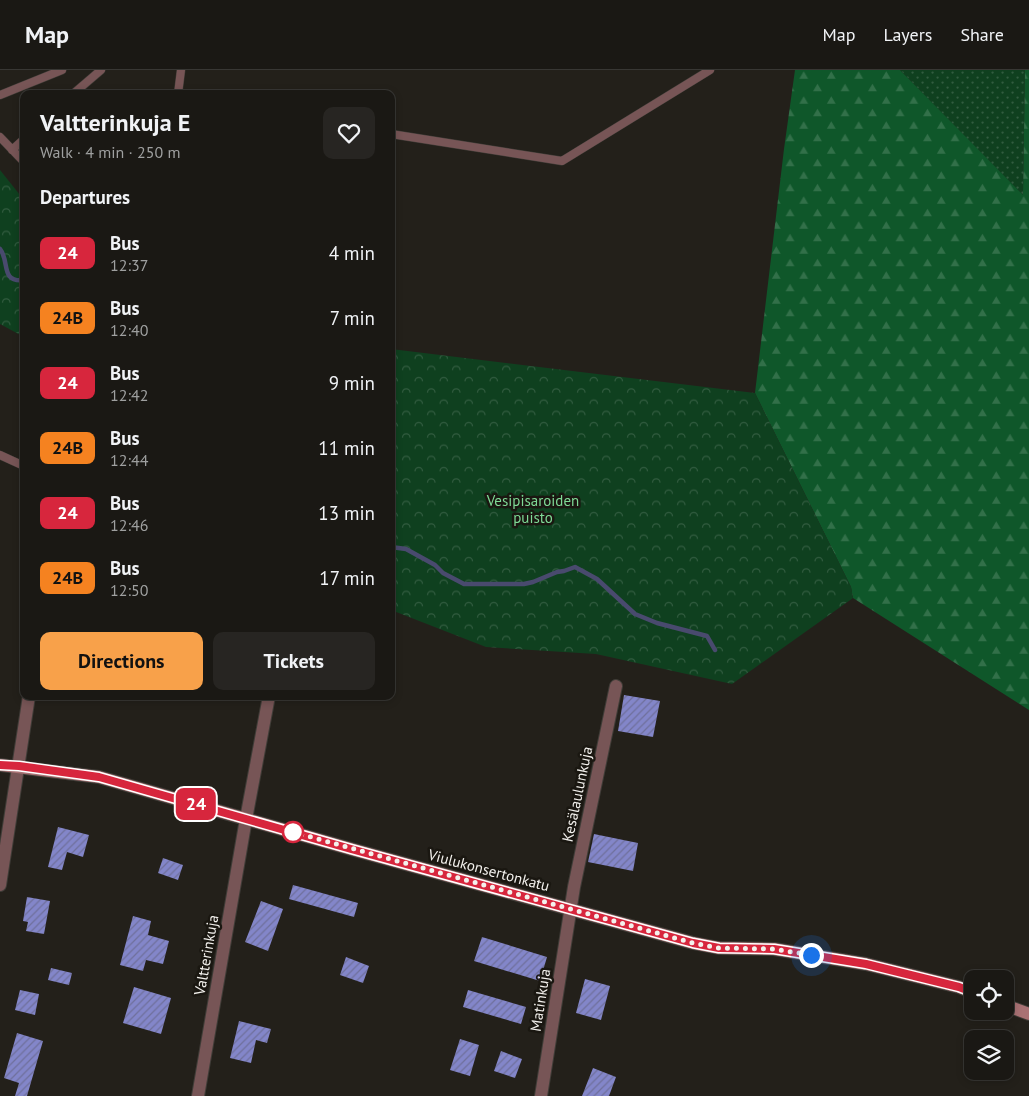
<!DOCTYPE html>
<html lang="en">
<head>
<meta charset="utf-8">
<style>
	body { margin:0; font-family:"PT Sans",sans-serif; background:#272522; color:#f1f3f6; height:100vh; display:flex; flex-direction:column; font-size:19px; white-space:nowrap }
	* { box-sizing:border-box; margin:0 }
	p { font-size:16px; color:#9fa0a0 }
	.icon { flex:none; width:28px; height:28px; fill:none; stroke:currentColor; stroke-width:2; stroke-linecap:round; stroke-linejoin:round }
	.map { position:relative; flex:1; overflow:hidden }
	.side { position:absolute; left:20px; top:20px; width:375px; height:610px; display:flex; flex-direction:column; background:#1a1814; border-radius:10px; box-shadow:0 2px 8px #0003,0 0 0 1px #383734 }
	.side>* { flex:none }
	.badge { padding:0 10px; border-radius:8px; font-size:18px; line-height:32px }
	.tools { position:absolute; left:964px; top:900px; display:grid; gap:10px }
	.tools a { display:grid; place-items:center; width:50px; height:50px; border-radius:10px; background:#1a1814; box-shadow:0 2px 8px #0003,0 0 0 1px #383734; font-size:25px }
	.you { position:absolute; width:25px; height:25px; margin:-12px; border:4px solid #fff; border-radius:50%; background:#1a73e8; box-shadow:0 0 0 8px #1a73e833 }
	.map>.badge { position:absolute; translate:-50% -50%; box-shadow:0 0 0 2px #fff }
	h2 { padding:0 20px; font-size:19px; line-height:45px }
	.round { display:grid; place-items:center; flex:none; width:52px; height:52px; border-radius:10px; background:#272522 }
	.overview { display:flex; align-items:center; justify-content:space-between; height:85px; padding:0 20px }
	h1 { font-size:24px; font-weight:700; line-height:38px }
	.primary-button { display:flex; gap:10px; margin-top:auto; padding:10px 20px }
	.primary-button a { flex:1; height:58px; border-radius:10px; background:#f8a14a; color:#111; font-size:20px; font-weight:700; line-height:58px; text-align:center }
	.primary-button a+a { background:#272522; color:#f1f3f6 }
	ul { padding:0; list-style:none }
	li { display:flex; align-items:center; gap:15px; height:65px; padding:0 20px }
	li div { flex:1 }
	li b { display:block; font-size:19px }
	li em { font-style:normal }
	li .badge { min-width:55px; font-weight:700; text-align:center }
	header { display:flex; align-items:center; gap:30px; box-sizing:border-box; height:70px; padding:0 25px; background:#1a1814; border-bottom:1px solid #383734 }
	header strong { font-size:24px }
	nav { display:flex; gap:28px; margin-inline-start:auto; font-size:18px }
	.map>svg:first-child { display:block }
</style>
</head>
<body>
<header>
<strong>Map</strong>
<nav><a>Map</a><a>Layers</a><a>Share</a></nav>
</header>
<div class="map">
<svg width="1029" height="1026" viewBox="0 0 1029 1026">
	<defs>
		<pattern id="grass-dots" width="8" height="8" patternUnits="userSpaceOnUse" patternTransform="scale(1.25)"><rect width="8" height="8" fill="#0f401f"/><path d="M2 2h.1M6 6h.1" fill="none" stroke="#325c40" stroke-width="1.8" stroke-linecap="round"/></pattern>
		<pattern id="forest-firs" width="22" height="20" patternUnits="userSpaceOnUse" patternTransform="scale(1.25)"><rect width="22" height="20" fill="#0f572a"/><path d="M5 1l3.5 6h-7zM16 11l3.5 6h-7z" fill="#327049"/></pattern>
		<pattern id="park-crowns" width="20" height="18" patternUnits="userSpaceOnUse" patternTransform="scale(1.25)"><rect width="20" height="18" fill="#0f401f"/><path d="M2 6a3 3 0 1 1 6 0M12 15a3 3 0 1 1 6 0" fill="none" stroke="#325c40"/></pattern>
		<pattern id="building-hatch" width="6" height="6" patternUnits="userSpaceOnUse" patternTransform="scale(1.25)"><rect width="6" height="6" fill="#8386c9"/><path d="M-1 1l2-2M0 6l6-6M5 7l2-2" fill="none" stroke="#6f709c"/></pattern>
	</defs>
	<rect width="100%" height="100%" fill="#23201a"/>
	<path fill="url(#grass-dots)" d="M900,0H1025L1023,126Z"/>
	<path fill="url(#forest-firs)" d="M795,0H900L1023,125L1025,0H1029V640L853,528L851,517L755,323L784,79Z"/>
	<path fill="url(#park-crowns)" d="M0,100L24,130V267L0,254Z
		M391,279L755,323L851,517L853,528L732,614L596,584L486,577L391,540Z"/>
	<g fill="none" stroke-linecap="round" stroke-linejoin="round">
		<path stroke="#494a6e" stroke-width="4.5" d="M0,179C10,191 0,213 24,210
			M391,477L406,479L435,495L443,503L464,514H524L533,512L557,502L564,501L575,497L597,509L635,544L657,553L707,566L715,580"/>
	</g>
	<path fill="url(#building-hatch)" d="M624,625L660,631L653,667L618,661Z
		M58,757L89,765L83,787L67,782L62,800L48,797Z
		M594,764L638,773L633,801L588,792Z
		M163,788L183,795L178,810L158,803Z
		M293,815L358,833L354,847L289,829Z
		M27,827L50,831L44,864L26,861L28,852L23,851Z
		M261,831L283,839L268,881L245,872Z
		M133,846L151,851L148,865L169,871L163,894L146,890L143,901L120,895Z
		M482,867L547,887L540,911L474,891Z
		M346,887L369,896L363,913L340,905Z
		M51,898L72,903L69,915L48,910Z
		M585,909L610,916L601,950L576,943Z
		M134,917L171,928L161,964L123,953Z
		M20,920L39,924L35,945L15,940Z
		M468,920L526,937L521,954L463,937Z
		M239,951L271,959L267,973L256,970L251,993L230,988Z
		M17,963L43,971L27,1026H15L19,1013L4,1008Z
		M460,969L479,975L470,1006L450,1000Z
		M501,981L522,989L515,1008L494,1001Z
		M593,998L616,1007L609,1026H582Z"/>
	<g fill="none" stroke-linecap="round" stroke-linejoin="round">
		<g stroke="#403d38" stroke-width="9">
			<path id="lane" d="M73,24L101,0
				M178,24L181,0
				M0,25L62,0
				M391,64L562,91L710,0
				M0,67L24,92
				M12,80L24,69
				M0,385L24,396"/>
		</g>
		<g stroke="#403d38" stroke-width="14">
			<path id="street" d="M0,815L29,626
				M198,1026L246,749L269,626
				M541,1026L574,817L616,616"/>
		</g>
		<g stroke="#403d38" stroke-width="14">
			<path id="secondary" d="M0,695L99,707L351,779L693,873L719,878L774,879L866,894L959,917L972,922
				M1005,935L1029,944"/>
		</g>
		<use href="#lane" stroke="#775556" stroke-width="8"/>
		<use href="#street" stroke="#775556" stroke-width="12"/>
		<use href="#secondary" stroke="#a97274" stroke-width="12"/>
	</g>
	<g fill="none" stroke-linecap="round" stroke-linejoin="round">
		<g stroke="#fff" stroke-width="11">
			<path id="line" d="M0,695L19,696L99,707L351,779L693,873L719,878L774,879L866,894L959,917L972,922"/>
		</g>
		<use href="#line" stroke="#d7263d" stroke-width="8"/>
		<path stroke="#f3f1ed" stroke-width="5" stroke-dasharray="0 9" d="M293,762L693,873L719,878L774,879L811,885"/>
	</g>
	<circle fill="#fff" stroke="#d7263d" stroke-width="2.5" cx="293" cy="762" r="10"/>
	<g text-anchor="middle" dominant-baseline="central" stroke-width="5" stroke-linejoin="round" paint-order="stroke">
		<g font-size="15" fill="#7fda96" stroke="#1a1711">
			<text x="533" y="430">Vesipisaroiden<tspan x="533" dy="17">puisto</tspan></text>
		</g>
		<g font-size="15" fill="#f3f1ed" stroke="#1a1711">
			<text transform="translate(577 724) rotate(-78)">Kesälaulunkuja</text>
			<text transform="translate(489 800) rotate(15)">Viulukonsertonkatu</text>
			<text transform="translate(206 885) rotate(-80)">Valtterinkuja</text>
			<text transform="translate(540 930) rotate(-81)">Matinkuja</text>
		</g>
	</g>
</svg>
<div class="tools">
<a><svg class="icon" aria-label="locate" viewBox="0 0 24 24"><circle cx="12" cy="12" r="6"/><path d="M12 2v4M12 18v4M2 12h4M18 12h4"/></svg></a>
<a><svg class="icon" aria-label="layers" viewBox="0 0 24 24"><path d="M12 4l9 5-9 5-9-5zM3 14l9 5 9-5"/></svg></a>
</div>
<div class="you" style="left:811px;top:885px"></div>
<b class="badge" style="left:196px;top:734px;background:#d7263d;color:#fff">24</b>
<section class="side">
<div class="overview"><div><h1>Valtterinkuja E</h1><p>Walk · 4 min · 250 m</p></div><a class="round"><svg class="icon" aria-label="heart" viewBox="0 0 24 24"><path d="M12 20l-8-8c-3-5 5-10 8-4 3-6 11-1 8 4z"/></svg></a></div>
<h2>Departures</h2>
<ul>
<li><span class="badge" style="background:#d7263d;color:#fff">24</span><div><b>Bus</b><p>12:37</p></div><em>4 min</em></li>
<li><span class="badge" style="background:#f58220;color:#111">24B</span><div><b>Bus</b><p>12:40</p></div><em>7 min</em></li>
<li><span class="badge" style="background:#d7263d;color:#fff">24</span><div><b>Bus</b><p>12:42</p></div><em>9 min</em></li>
<li><span class="badge" style="background:#f58220;color:#111">24B</span><div><b>Bus</b><p>12:44</p></div><em>11 min</em></li>
<li><span class="badge" style="background:#d7263d;color:#fff">24</span><div><b>Bus</b><p>12:46</p></div><em>13 min</em></li>
<li><span class="badge" style="background:#f58220;color:#111">24B</span><div><b>Bus</b><p>12:50</p></div><em>17 min</em></li>
</ul>
<div class="primary-button"><a>Directions</a><a>Tickets</a></div>
</section>
</div>
</body>
</html>
